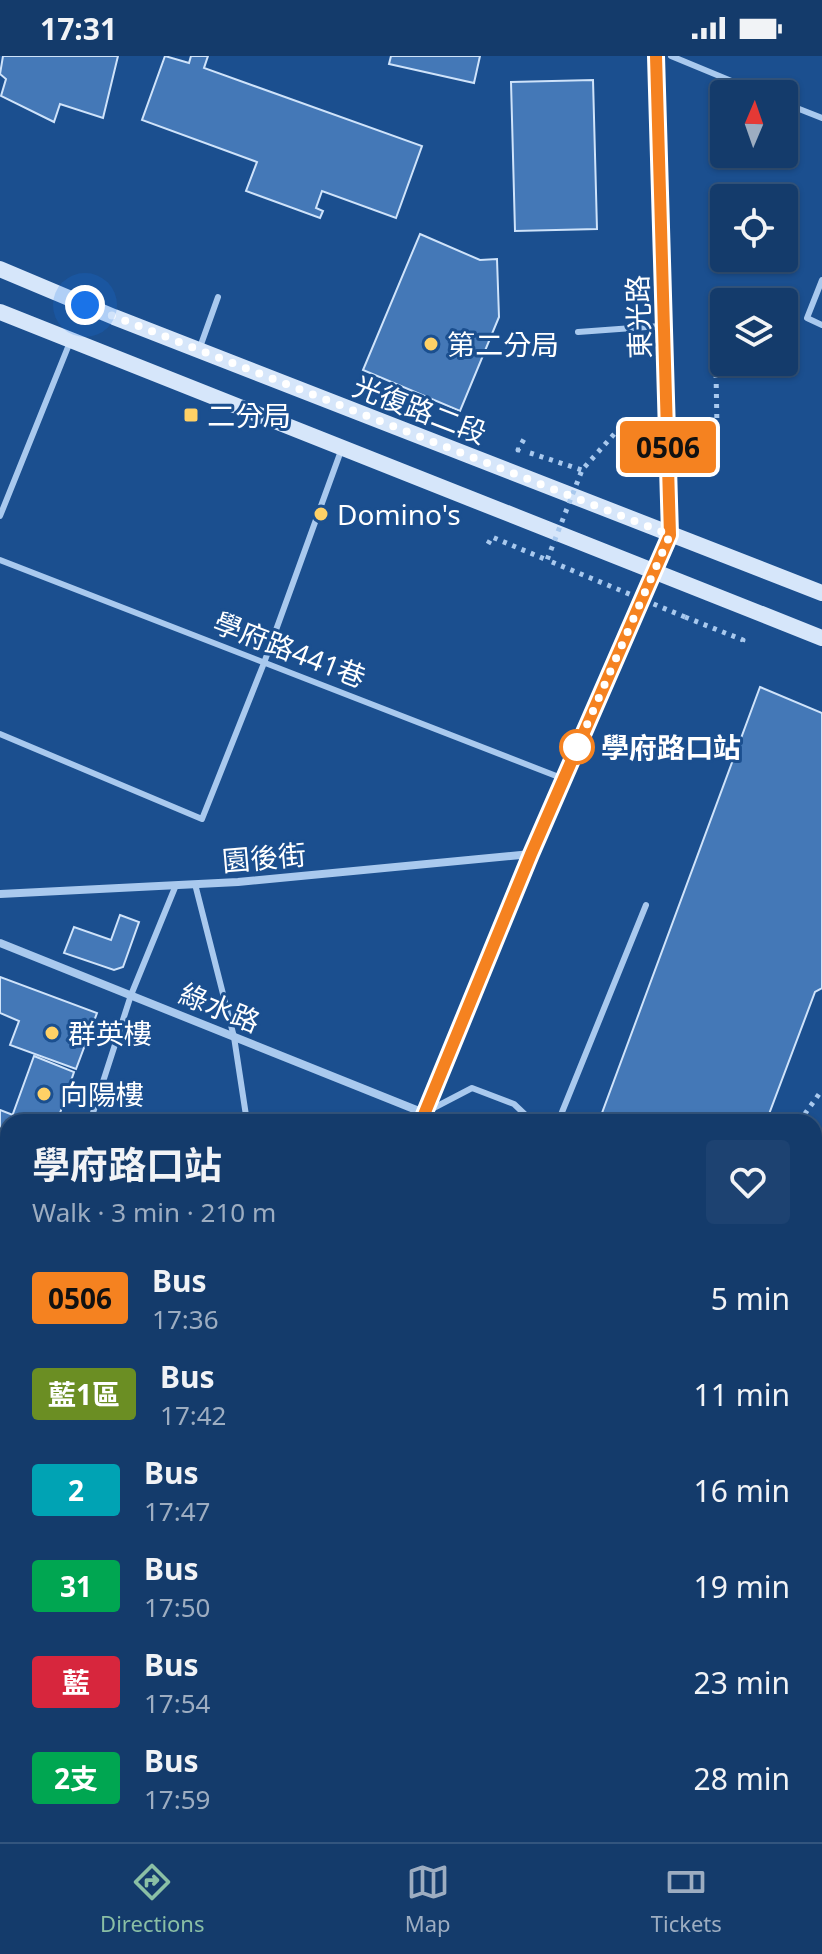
<!DOCTYPE html>
<html lang="en">
<head>
<meta charset="utf-8">
<style>
	body { margin:0; font-family:"Noto Sans","Noto Sans TC",sans-serif; background:#1d4271; color:#f1f3f6; height:100vh; display:flex; flex-direction:column; font-size:30px; white-space:nowrap }
	* { box-sizing:border-box; margin:0 }
	p { font-size:26px; color:#9dadc1 }
	.icon { flex:none; width:44px; height:44px; fill:none; stroke:currentColor; stroke-width:2; stroke-linecap:round; stroke-linejoin:round }
	.map { position:relative; flex:1; overflow:hidden }
	.side { position:absolute; left:0px; top:1058px; width:822px; height:728px; display:flex; flex-direction:column; background:#143b6b; border-radius:24px 24px 0 0; box-shadow:0 2px 6px #0004,0 0 0 2px #33557e }
	.side>* { flex:none }
	.badge { padding:0 16px; border-radius:6px; font-size:28px; line-height:52px }
	.needle { width:52px; rotate:2deg }
	.buttons { position:absolute; left:710px; top:24px; display:grid; gap:16px }
	.buttons a { display:grid; place-items:center; width:88px; height:88px; border-radius:8px; background:#143b6b; box-shadow:0 2px 6px #0004,0 0 0 2px #33557e; font-size:40px }
	.you { position:absolute; width:40px; height:40px; margin:-20px; border:6px solid #fff; border-radius:50%; background:#1a73e8; box-shadow:0 0 0 12px #1a73e833 }
	.map>.badge { position:absolute; translate:-50% -50%; box-shadow:0 0 0 4px #fff }
	.round { display:grid; place-items:center; flex:none; width:84px; height:84px; border-radius:8px; background:#1d4271 }
	.summary { display:flex; align-items:center; justify-content:space-between; height:136px; padding:0 32px }
	h1 { font-size:38px; font-weight:700; line-height:60px }
	ul { padding:0; list-style:none }
	li { display:flex; align-items:center; gap:24px; height:96px; padding:0 32px }
	li div { flex:1 }
	li b { display:block; font-size:30px }
	li em { font-style:normal }
	li .badge { min-width:88px; font-weight:700; text-align:center }
	.status { display:flex; justify-content:space-between; align-items:center; height:56px; padding:0 40px; background:#143b6b; direction:ltr }
	.status svg { height:22px; fill:currentColor }
	.tab-bar { display:flex; justify-content:space-around; align-items:center; height:112px; border-top:2px solid #33557e; background:#143b6b; font-size:22px; color:#9dadc1 }
	.tab-bar a { display:grid; justify-items:center; gap:4px }
	.tab-bar .selected { color:#8abfa5 }
	.map>svg:first-child { display:block }
</style>
</head>
<body>
<div class="status"><b>17:31</b><svg viewBox="0 0 49 12"><path d="M0 12V9h3v3zM5 12V6h3v6zM10 12V3h3v9zM15 12V0h3v12zM26 1h20v11H26zM47 4h2v5h-2z"/></svg></div>
<div class="map">
<svg width="822" height="1786" viewBox="0 0 822 1786">
	<rect width="100%" height="100%" fill="#1b4f8f"/>
	<g fill="none" stroke-linecap="round" stroke-linejoin="round">
		<path stroke="#9cc4f0" stroke-width="8" d="M814,1267L822,1269
			M0,1429L8,1422"/>
	</g>
	<path fill="#4478b7" stroke="#cfe3fa" stroke-width="2" d="M3,0H118L103,62L60,48L54,66L1,40L6,23L0,18Z
		M165,0L189,7L191,0H208L204,12L422,90L396,162L322,135L316,152L323,155L320,162L246,135L257,106L142,64Z
		M391,0H480L474,27L389,8Z
		M593,24L597,173L515,175L511,26Z
		M420,178L480,204L497,203L499,261L460,355L363,314Z
		M760,631L822,657V932L815,936L766,1066H624L602,1057Z
		M120,859L139,866L123,911L114,914L64,897L74,871L111,884Z
		M0,921L97,957L76,1013L10,989L19,965L0,957Z
		M34,1000L74,1016L57,1066H10Z
		M0,1054L13,1059L8,1066L0,1094Z
		M4,1106L8,1108V1173L0,1170V1116Z
		M822,1665V1744L814,1749V1670Z
		M185,1778H266L251,1786H184L181,1781Z
		M540,1778H692L697,1786H545Z"/>
	<g fill="none" stroke-linecap="round" stroke-linejoin="round">
		<path stroke="#a9c9ee" stroke-width="5" stroke-dasharray="4 6" stroke-linecap="butt" d="M717,372L716,315L720,316
			M520,394H518L524,383
			M530,397L582,414
			M488,488L492,481L547,504
			M685,561L743,584L740,591
			M799,1066L822,1034
			M0,1414L8,1407"/>
		<path stroke="#a9c9ee" stroke-width="6" d="M671,0L763,38
			M784,47L822,62
			M822,224L807,262L822,269
			M578,276L660,270
			M199,294L218,241
			M0,460L70,286
			M0,504L564,723
			M0,678L202,763L264,607L342,392
			M195,828L234,981L247,1066
			M90,1066L131,939L176,829
			M431,1066L424,1057L472,1032L514,1048L533,1066
			M558,1066L646,849
			M0,1345L8,1321
			M814,1487L822,1482
			M814,1614L822,1627
			M457,1778L462,1786
			M714,1778L719,1786
			M352,1786L366,1778"/>
		<path stroke="#a9c9ee" stroke-width="8" d="M0,838L238,826L531,798
			M0,887L424,1057
			M421,1066L531,798L654,517
			M117,1786L121,1778"/>
		<path stroke="#d6e6fa" stroke-width="16" d="M0,213L114,261L822,537
			M0,256L822,582
			M654,517L670,479L656,0"/>
		<path stroke="#a9c9ee" stroke-width="5" stroke-dasharray="4 6" stroke-linecap="butt" d="M685,561L547,504L582,414L616,376L717,372"/>
	</g>
	<g fill="none" stroke-linecap="round" stroke-linejoin="round">
		<g stroke="#fff" stroke-width="18">
			<path id="line" d="M421,1066L531,798L670,479L656,0"/>
		</g>
		<use href="#line" stroke="#f58220" stroke-width="12"/>
		<path stroke="#fff" stroke-width="8" stroke-dasharray="0 14.4" d="M85,249L670,479L576,694L577,691"/>
	</g>
	<g fill="#ffd166" stroke="#1b4f8f" stroke-width="3">
		<circle cx="431" cy="288" r="8"/>
		<rect x="183" y="351" width="16" height="16" rx="4"/>
		<circle cx="321" cy="458" r="8"/>
		<circle cx="52" cy="977" r="8"/>
		<circle cx="44" cy="1038" r="8"/>
	</g>
	<circle fill="#fff" stroke="#f58220" stroke-width="4" cx="577" cy="691" r="16"/>
	<g text-anchor="middle" dominant-baseline="central" stroke-width="6" stroke-linejoin="round" paint-order="stroke">
		<g font-size="28" fill="#fff" stroke="#1b4f8f">
			<text transform="translate(638 261) rotate(-92)">東光路</text>
			<text transform="translate(420 353) rotate(21)">光復路二段</text>
			<text transform="translate(290 593) rotate(21)">學府路441巷</text>
			<text transform="translate(264 801) rotate(-5)">園後街</text>
			<text transform="translate(220 951) rotate(22)">綠水路</text>
		</g>
		<g font-size="28" fill="#fff" stroke="#1b4f8f" text-anchor="start">
			<text x="447" y="288">第二分局</text>
			<text x="207" y="359">二分局</text>
			<text x="337" y="458">Domino's</text>
			<text x="68" y="977">群英樓</text>
			<text x="60" y="1038">向陽樓</text>
		</g>
		<g font-size="28" font-weight="bold" fill="#fff" stroke="#1b4f8f" text-anchor="start">
			<text x="601" y="691">學府路口站</text>
		</g>
	</g>
</svg>
<div class="buttons">
<a><svg class="needle" viewBox="-14 -14 28 28"><path d="M0-13l5 13h-10z" fill="#e53935"/><path d="M0 13l5-13h-10z" fill="#9dadc1"/></svg></a>
<a><svg class="icon" aria-label="locate" viewBox="0 0 24 24"><circle cx="12" cy="12" r="6"/><path d="M12 2v4M12 18v4M2 12h4M18 12h4"/></svg></a>
<a><svg class="icon" aria-label="layers" viewBox="0 0 24 24"><path d="M12 4l9 5-9 5-9-5zM3 14l9 5 9-5"/></svg></a>
</div>
<div class="you" style="left:85px;top:249px"></div>
<b class="badge" style="left:668px;top:391px;background:#f58220;color:#111">0506</b>
<section class="side">
<div class="summary"><div><h1>學府路口站</h1><p>Walk · 3 min · 210 m</p></div><a class="round"><svg class="icon" aria-label="heart" viewBox="0 0 24 24"><path d="M12 20l-8-8c-3-5 5-10 8-4 3-6 11-1 8 4z"/></svg></a></div>
<ul>
<li><span class="badge" style="background:#f58220;color:#111">0506</span><div><b>Bus</b><p>17:36</p></div><em>5 min</em></li>
<li><span class="badge" style="background:#6b8e23;color:#fff">藍1區</span><div><b>Bus</b><p>17:42</p></div><em>11 min</em></li>
<li><span class="badge" style="background:#00a3b4;color:#fff">2</span><div><b>Bus</b><p>17:47</p></div><em>16 min</em></li>
<li><span class="badge" style="background:#00a651;color:#fff">31</span><div><b>Bus</b><p>17:50</p></div><em>19 min</em></li>
<li><span class="badge" style="background:#d7263d;color:#fff">藍</span><div><b>Bus</b><p>17:54</p></div><em>23 min</em></li>
<li><span class="badge" style="background:#00a651;color:#fff">2支</span><div><b>Bus</b><p>17:59</p></div><em>28 min</em></li>
</ul>
</section>
</div>
<nav class="tab-bar">
<a class="selected"><svg class="icon" aria-label="directions" viewBox="0 0 24 24"><path d="M12 3l9 9-9 9-9-9zM9 14v-3h6M13 9l2 2-2 2"/></svg>Directions</a>
<a><svg class="icon" aria-label="map" viewBox="0 0 24 24"><path d="M3 6l6-2 6 2 6-2v14l-6 2-6-2-6 2zM9 4v14M15 6v14"/></svg>Map</a>
<a><svg class="icon" aria-label="tickets" viewBox="0 0 24 24"><path d="M3 7h18v10H3zM15 7v10"/></svg>Tickets</a>
</nav>
</body>
</html>
